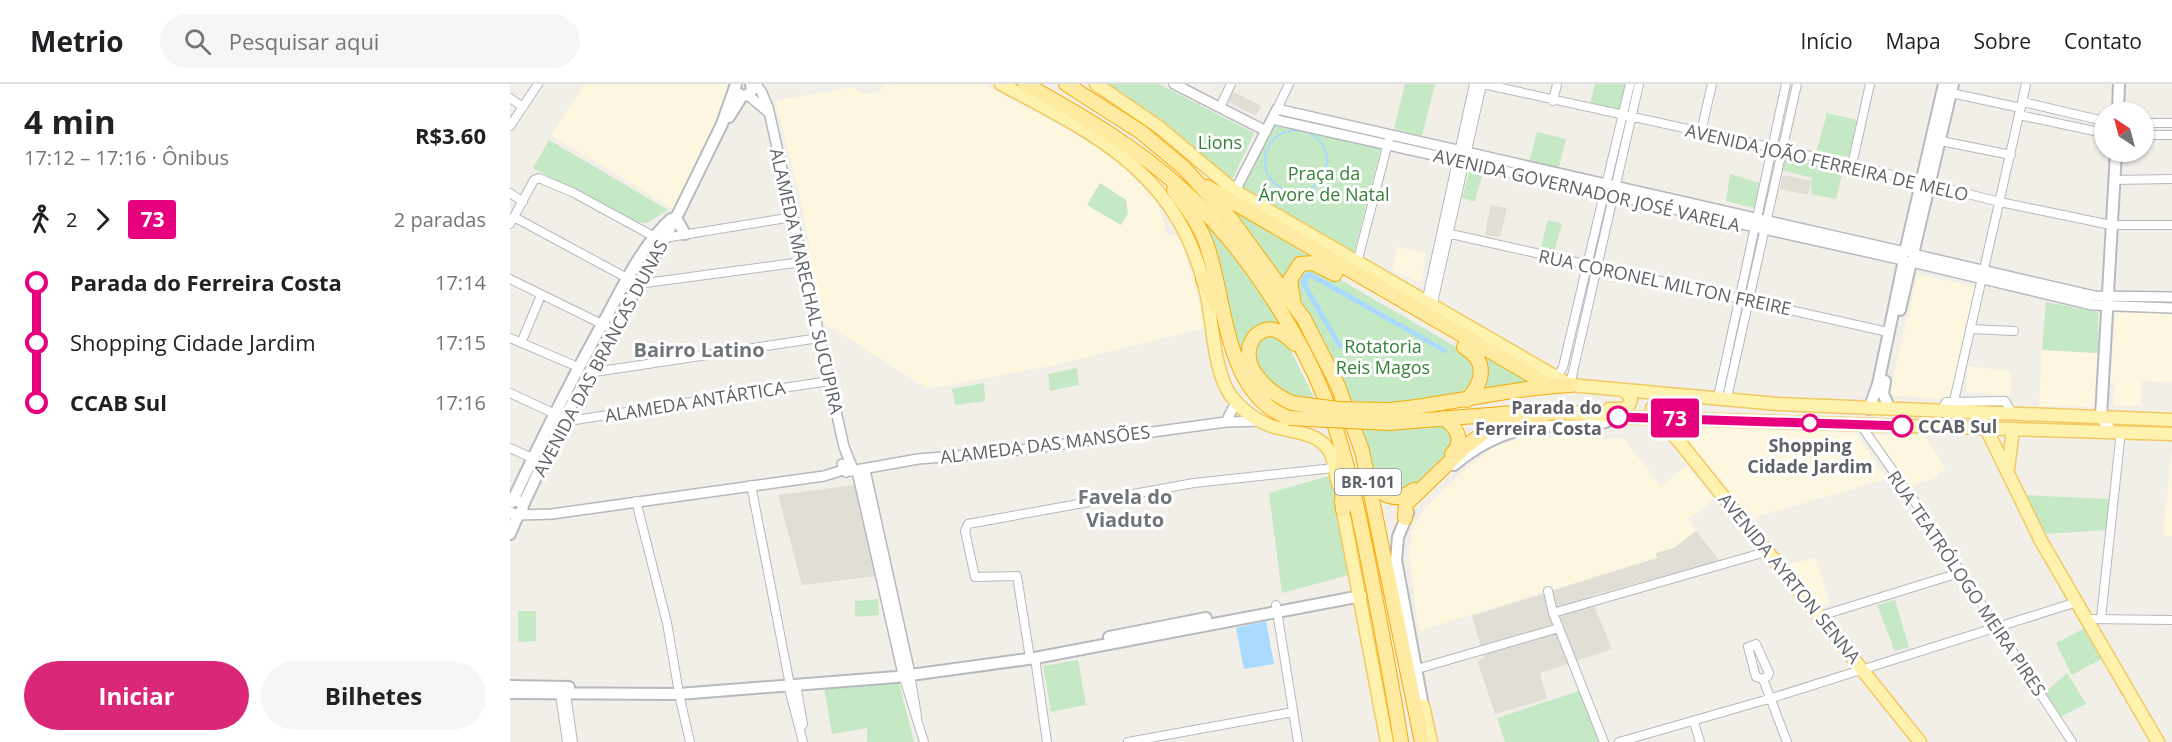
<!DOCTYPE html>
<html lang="pt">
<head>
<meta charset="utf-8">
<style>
	body { margin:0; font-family:"Open Sans",sans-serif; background:#f6f6f6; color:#202124; height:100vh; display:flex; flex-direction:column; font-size:22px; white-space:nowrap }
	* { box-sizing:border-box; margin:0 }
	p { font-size:20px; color:#757577 }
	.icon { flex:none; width:33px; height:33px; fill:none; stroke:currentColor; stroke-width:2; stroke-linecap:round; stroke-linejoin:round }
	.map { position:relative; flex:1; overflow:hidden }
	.details { display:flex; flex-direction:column; background:#fff; width:510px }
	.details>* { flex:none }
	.badge { padding:0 12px; border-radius:4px; font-size:21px; line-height:39px }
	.needle { width:39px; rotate:324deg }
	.fabs { position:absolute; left:1584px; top:18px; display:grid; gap:12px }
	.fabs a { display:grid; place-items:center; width:60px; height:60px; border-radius:50%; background:#fff; box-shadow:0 2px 4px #0004; font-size:30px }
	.map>.badge { position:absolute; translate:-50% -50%; box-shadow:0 0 0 3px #fff }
	.legs { display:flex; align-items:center; gap:9px; height:66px; padding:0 24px; font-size:20px }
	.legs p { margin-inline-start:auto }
	.head { display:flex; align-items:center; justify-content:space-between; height:102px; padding:0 24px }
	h1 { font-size:33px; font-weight:700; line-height:45px }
	.primary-button { display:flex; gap:12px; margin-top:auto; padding:12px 24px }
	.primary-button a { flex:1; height:69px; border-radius:36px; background:#db2777; color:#fff; font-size:24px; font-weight:700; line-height:69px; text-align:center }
	.primary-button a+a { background:#f6f6f6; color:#202124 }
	ul { padding:0 24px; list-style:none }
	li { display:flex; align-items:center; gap:21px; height:60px; font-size:22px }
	li i { display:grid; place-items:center; width:9px; height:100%; margin:0 8px; background:currentColor }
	li i::after { content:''; width:15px; height:15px; margin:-8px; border:4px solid; border-radius:50%; background:#fff }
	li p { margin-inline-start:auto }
	li:first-child i { background:linear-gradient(#0000 50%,currentColor 0) }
	li:last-child i { background:linear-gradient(currentColor 50%,#0000 0) }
	header { display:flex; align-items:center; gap:36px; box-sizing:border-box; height:84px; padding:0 30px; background:#fff; border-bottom:2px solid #e0e0e0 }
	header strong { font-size:28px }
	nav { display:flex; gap:33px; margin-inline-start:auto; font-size:21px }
	.search { width:420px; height:54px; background:#f6f6f6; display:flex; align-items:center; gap:15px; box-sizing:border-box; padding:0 21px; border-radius:33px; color:#757577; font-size:22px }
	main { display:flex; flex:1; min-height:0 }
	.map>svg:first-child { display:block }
</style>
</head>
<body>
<header>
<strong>Metrio</strong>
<div class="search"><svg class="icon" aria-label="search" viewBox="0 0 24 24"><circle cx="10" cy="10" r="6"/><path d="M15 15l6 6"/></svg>Pesquisar aqui</div>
<nav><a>Início</a><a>Mapa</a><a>Sobre</a><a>Contato</a></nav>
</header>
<main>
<section class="details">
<div class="head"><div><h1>4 min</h1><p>17:12 – 17:16 · Ônibus</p></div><b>R$3.60</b></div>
<div class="legs"><svg class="icon" aria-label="walk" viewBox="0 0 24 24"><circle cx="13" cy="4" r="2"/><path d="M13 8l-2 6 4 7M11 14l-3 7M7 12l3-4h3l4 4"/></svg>2<svg class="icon" aria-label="forward" viewBox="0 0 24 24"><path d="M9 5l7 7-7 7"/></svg><b class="badge" style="background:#e6007e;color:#fff">73</b><p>2 paradas</p></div>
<ul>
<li><i style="color:#e6007e"></i><b>Parada do Ferreira Costa</b><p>17:14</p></li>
<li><i style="color:#e6007e"></i><span>Shopping Cidade Jardim</span><p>17:15</p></li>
<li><i style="color:#e6007e"></i><b>CCAB Sul</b><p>17:16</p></li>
</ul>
<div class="primary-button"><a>Iniciar</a><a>Bilhetes</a></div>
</section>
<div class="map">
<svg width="1662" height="658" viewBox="0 0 1662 658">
	<rect width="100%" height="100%" fill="#f1efe8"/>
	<path fill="#fef7e0" d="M74,0H226L164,125L41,51Z
		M374,0H473L564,49L610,79L648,119L657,150L668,152L672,157L696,244L535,283L418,305L314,239L298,171L299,160L289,108L265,17L343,3L354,10L370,7Z
		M887,163L916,169L912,195L909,198L882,186Z
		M1408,190L1467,203L1441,316L1379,311Z
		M1606,229H1662V298L1632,297L1631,322L1603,321L1605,299L1600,298Z
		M1532,266L1588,269L1585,323L1529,322Z
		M1458,282L1501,287L1500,311L1456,308Z
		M1163,343L1345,348L1377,395L1235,436Z
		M1043,351L1092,353L1097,356L1112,353L1151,402L1178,381L1204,415L1178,436L1186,447L1164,464L1147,469L1148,473L909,547L899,472L902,446L912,428L960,381L982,364L1010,354L1028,352L1033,355L1041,354Z
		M1363,351H1415L1436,386L1428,389V393L1396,404Z
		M1662,365V452L1653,451Z
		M1306,474L1320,521L1307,524L1299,509L1293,507L1284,498L1279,480Z"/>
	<path fill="#e1ded6" d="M721,7L751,22L746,32L716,17Z
		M1273,91L1302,97L1298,111L1270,105Z
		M980,121L997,124L990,153L975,151Z
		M344,401L368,492L292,501L268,411Z
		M1186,447L1210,477L1080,512L1102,565L1030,589L1037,615L985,630L967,576L974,574L962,532L1147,474L1146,469L1164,464Z"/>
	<path fill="#c5e8c5" d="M595,0H649L744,49L723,94L720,96Z
		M895,0H925L912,52L884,45Z
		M1085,0H1115L1109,27L1080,20Z
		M1317,29L1347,36L1339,73L1306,69Z
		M765,38L871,64L844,169L730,107Z
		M1027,48L1056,55L1048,86L1019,79Z
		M39,56L158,126L137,139L124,138L23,84Z
		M1274,73L1333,87L1326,115L1301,110L1302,94L1271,86Z
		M960,85L973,88L965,118L952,114Z
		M1220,90L1249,99L1245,124L1216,117Z
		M590,99L616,116L618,130L611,141L577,121Z
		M682,116L774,243C728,235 732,258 741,292L797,325V330L776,326L759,318L736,290Z
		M710,118L804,175L775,201Z
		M1038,136L1052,140L1044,169L1030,166Z
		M803,180L962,272L967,283C961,300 959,309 941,314L868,319L841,317L787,209L785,190Z
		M1536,218L1588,228V269L1532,266Z
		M760,248L778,261L805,316L772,311L746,283L744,259Z
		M968,268L1011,293L1025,297L967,310Z
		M567,284L569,301L540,307L538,290Z
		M474,299L475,317L445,321L442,305Z
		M930,338L943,349L942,365L897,408L885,412L868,401L852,343Z
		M822,391L839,491L772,509L759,409Z
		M1511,411L1599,415L1597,446L1534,450Z
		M368,515L369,531L345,533V517Z
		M1385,516L1399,563L1385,567L1367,521Z
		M8,527H26V557L8,558Z
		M1575,544L1593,574L1562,591L1546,559Z
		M568,576L576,621L541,628L533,582Z
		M1557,589L1576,620L1550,633L1534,609Z
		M389,599L404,658H357V644L322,650L314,604Z
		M1069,607L1090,658H995L987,634Z"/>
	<path fill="#aadaff" d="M801,188L938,266L936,270L799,193L797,200L833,263L829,265L790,198L794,190Z
		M756,537L764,580L734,585L726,544Z"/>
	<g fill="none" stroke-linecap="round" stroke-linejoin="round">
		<path stroke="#aadaff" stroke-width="2" d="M755 77a31 31 0 1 1 62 0a31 31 0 1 1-62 0Z"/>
		<g stroke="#b5b8bc" stroke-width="10">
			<path id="minor" d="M973,0L1342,81L1490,118L1601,141H1662
				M1441,9L1511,24
				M0,14L13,23
				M1043,17L1047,0
				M1513,18L1594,37
				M710,23L721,0
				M767,25L779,0
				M1509,31L1594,49
				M1634,39H1662
				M0,42L28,0
				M1191,48L1202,0
				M1634,51H1662
				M1431,57L1501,71
				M1342,81L1360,0
				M1604,96L1662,95
				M0,109L13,118
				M4,133L128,200L292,178
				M0,140L24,96L29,94L64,109L143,152L154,154L283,133
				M932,148L1378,248
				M847,179L879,55
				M0,195L102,245
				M916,219L964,0
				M922,223L972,0
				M1460,245L1504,247
				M0,254L68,283
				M11,259L31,211
				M78,289L309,254
				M1047,293L1053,283L1120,0
				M1060,301L1129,0
				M0,309L43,329
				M1208,313L1276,0
				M1217,314L1287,0
				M1444,317L1516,0
				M1432,326L1436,318L1495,317L1502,329
				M52,338L319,297
				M1350,340L1405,418L1562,658
				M0,364L22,374
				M241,401L280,601
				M126,417L157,539L168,603
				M1038,507L1043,529L1094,658
				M766,521L788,658
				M1043,529L1259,467
				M1310,532L1449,489
				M1591,534L1611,347
				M1578,535L1662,536
				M519,568L507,492L465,493L455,447L458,440L684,399L824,384
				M525,574L537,658
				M907,585L1049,544
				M400,590L407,632
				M393,591L414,658
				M1253,595L1246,593L1238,563L1246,560L1259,589L1258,592L1253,595L1277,658
				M286,600L293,640L290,644
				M278,601L293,658
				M50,610L57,658
				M56,610L63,658
				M169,610L180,658
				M1184,638L1190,658
				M618,658L783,628
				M1109,658L1262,614L1567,518"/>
		</g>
		<g stroke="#b5b8bc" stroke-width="12">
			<path id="tertiary" d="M245,0L251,7L258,23L334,363L343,385L336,388L332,380
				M664,0L756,47
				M238,11L258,28
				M762,35L1393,176
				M725,107L767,25L1395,168
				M1403,170L1584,212L1662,213
				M1402,178L1582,221L1662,224
				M716,338L726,318
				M355,386L400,590
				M341,387L408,375L495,368L716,338L750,337
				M347,387L393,590
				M9,431L42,430L314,392L333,386"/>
		</g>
		<g stroke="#b6babf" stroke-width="14">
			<path id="secondary" d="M226,8L232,12L238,11L242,6L241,0
				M1608,28L1609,0
				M219,33L232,12
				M166,134L175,150
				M1395,168L1434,0
				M1403,170L1443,0
				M1390,226L1401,178
				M1375,297L1373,310L1380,325
				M1359,325L1368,300L1394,176
				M1601,347L1591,333L1606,68
				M944,381C971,358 1000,344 1036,342C1062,340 1084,345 1108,333
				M2,418C32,354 63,292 98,230C116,196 133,161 161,135
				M13,421L52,338L169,128L212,40L226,0
				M0,428L5,431L12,428L13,421L8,417
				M898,429L888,453L886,476L913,622
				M0,450L8,431
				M599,553L696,534
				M0,602L59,603
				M0,609L169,610L386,593L525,574L851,512"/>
		</g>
		<g stroke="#f2c960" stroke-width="15">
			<path id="primary" d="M491,0C589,52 668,89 696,207C703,237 703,287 721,312C731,325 745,336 761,342C779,348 806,347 818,365C825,374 825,389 828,400
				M586,0L649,43L725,107L1060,301L1268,320L1662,336
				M1177,319L1149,318L1142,324L1143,331L1168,356L1410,658
				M1099,325C1109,325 1120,327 1121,314L1114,306
				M1068,329L1108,333L1662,350
				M1473,338L1531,457L1648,658
				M1498,385L1503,345
				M831,417L877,658
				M913,622L921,658"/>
		</g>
		<g stroke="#f9ab00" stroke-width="16">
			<path id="trunk" d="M515,0C571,31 625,62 673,106C730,158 786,242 815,314C838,374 851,439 863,502C873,554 883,606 891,658
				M556,0L631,48L673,83L720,134L794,235L828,302L852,367L912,658
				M697,103L1040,302
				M664,106C677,124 690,141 697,162C717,219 714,310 779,334
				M693,195L709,225
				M783,215L780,196L790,180L803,179L825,190
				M954,263C978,277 974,297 957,316
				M782,319C759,309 724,280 745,252C760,238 772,248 785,260
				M880,326C941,320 999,304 1060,301
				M1037,328L1068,329
				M933,334C947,343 955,357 942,370
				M879,339L1017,328
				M831,381L833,426
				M861,392C869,412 885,420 904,406
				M895,434L896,420L955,363L976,347L989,341L1044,328"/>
		</g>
		<use href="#minor" stroke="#fff" stroke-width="8"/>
		<use href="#tertiary" stroke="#fff" stroke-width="9"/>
		<use href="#secondary" stroke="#fff" stroke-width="10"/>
		<use href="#primary" stroke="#fff2af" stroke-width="12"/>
		<use href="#trunk" stroke="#feeaa1" stroke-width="14"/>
		<g stroke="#f9ab00" stroke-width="16" stroke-linecap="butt">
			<path id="trunk-bridge" d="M782,319L828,325L880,326
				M779,334L879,339"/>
		</g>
		<use href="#trunk-bridge" stroke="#feeaa1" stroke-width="14"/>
	</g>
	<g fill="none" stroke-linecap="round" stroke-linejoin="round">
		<g stroke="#fff" stroke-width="14">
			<path id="line-1" d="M1108,333L1392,342"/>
		</g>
		<use href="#line-1" stroke="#e6007e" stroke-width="9"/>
	</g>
	<g fill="#fff" stroke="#e6007e" stroke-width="3">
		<circle cx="1108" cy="333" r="10"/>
		<circle cx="1300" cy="339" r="8"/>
		<circle cx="1392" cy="342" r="10"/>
	</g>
	<g text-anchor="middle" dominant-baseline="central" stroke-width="6" stroke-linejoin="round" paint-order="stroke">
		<rect fill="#fff" stroke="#8f9295" stroke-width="1.5" x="825" y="385" width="66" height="26" rx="4.5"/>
		<g font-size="16" font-weight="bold" fill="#5f6368">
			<text x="858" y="398">BR-101</text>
		</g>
		<g font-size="18" fill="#348238" stroke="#fff">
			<text x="710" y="58">Lions</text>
			<text x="814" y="89">Praça da<tspan x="814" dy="21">Árvore de Natal</tspan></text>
			<text x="873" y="262">Rotatoria<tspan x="873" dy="21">Reis Magos</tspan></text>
		</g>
		<g font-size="18" fill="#5f6368" stroke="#fff">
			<text transform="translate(1317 78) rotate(13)">AVENIDA JOÃO FERREIRA DE MELO</text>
			<text transform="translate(1077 106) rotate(13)">AVENIDA GOVERNADOR JOSÉ VARELA</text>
			<text transform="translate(297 197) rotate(77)">ALAMEDA MARECHAL SUCUPIRA</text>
			<text transform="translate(1155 198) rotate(12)">RUA CORONEL MILTON FREIRE</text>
			<text transform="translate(90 274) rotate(-62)">AVENIDA DAS BRANCAS DUNAS</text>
			<text transform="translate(185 317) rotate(-9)">ALAMEDA ANTÁRTICA</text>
			<text transform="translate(535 360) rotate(-7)">ALAMEDA DAS MANSÕES</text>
			<text transform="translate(1280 494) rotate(51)">AVENIDA AYRTON SENNA</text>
			<text transform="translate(1457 499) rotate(56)">RUA TEATRÓLOGO MEIRA PIRES</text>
		</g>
		<g font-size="18" font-weight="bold" fill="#5f6368" stroke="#fff" text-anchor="end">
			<text x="1092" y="323">Parada do<tspan x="1092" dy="21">Ferreira Costa</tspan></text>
			<text x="1408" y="342" text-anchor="start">CCAB Sul</text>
			<text x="1300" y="361" text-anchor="middle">Shopping<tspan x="1300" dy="21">Cidade Jardim</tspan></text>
		</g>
		<g font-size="20" font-weight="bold" fill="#70757a" stroke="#fff">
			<text x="189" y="265">Bairro Latino</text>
			<text x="615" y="412">Favela do<tspan x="615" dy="23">Viaduto</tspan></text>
		</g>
	</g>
</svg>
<div class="fabs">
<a><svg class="needle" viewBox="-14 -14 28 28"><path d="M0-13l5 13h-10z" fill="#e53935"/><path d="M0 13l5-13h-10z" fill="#757577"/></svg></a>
</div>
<b class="badge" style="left:1165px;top:334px;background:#e6007e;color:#fff">73</b>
</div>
</main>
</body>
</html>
